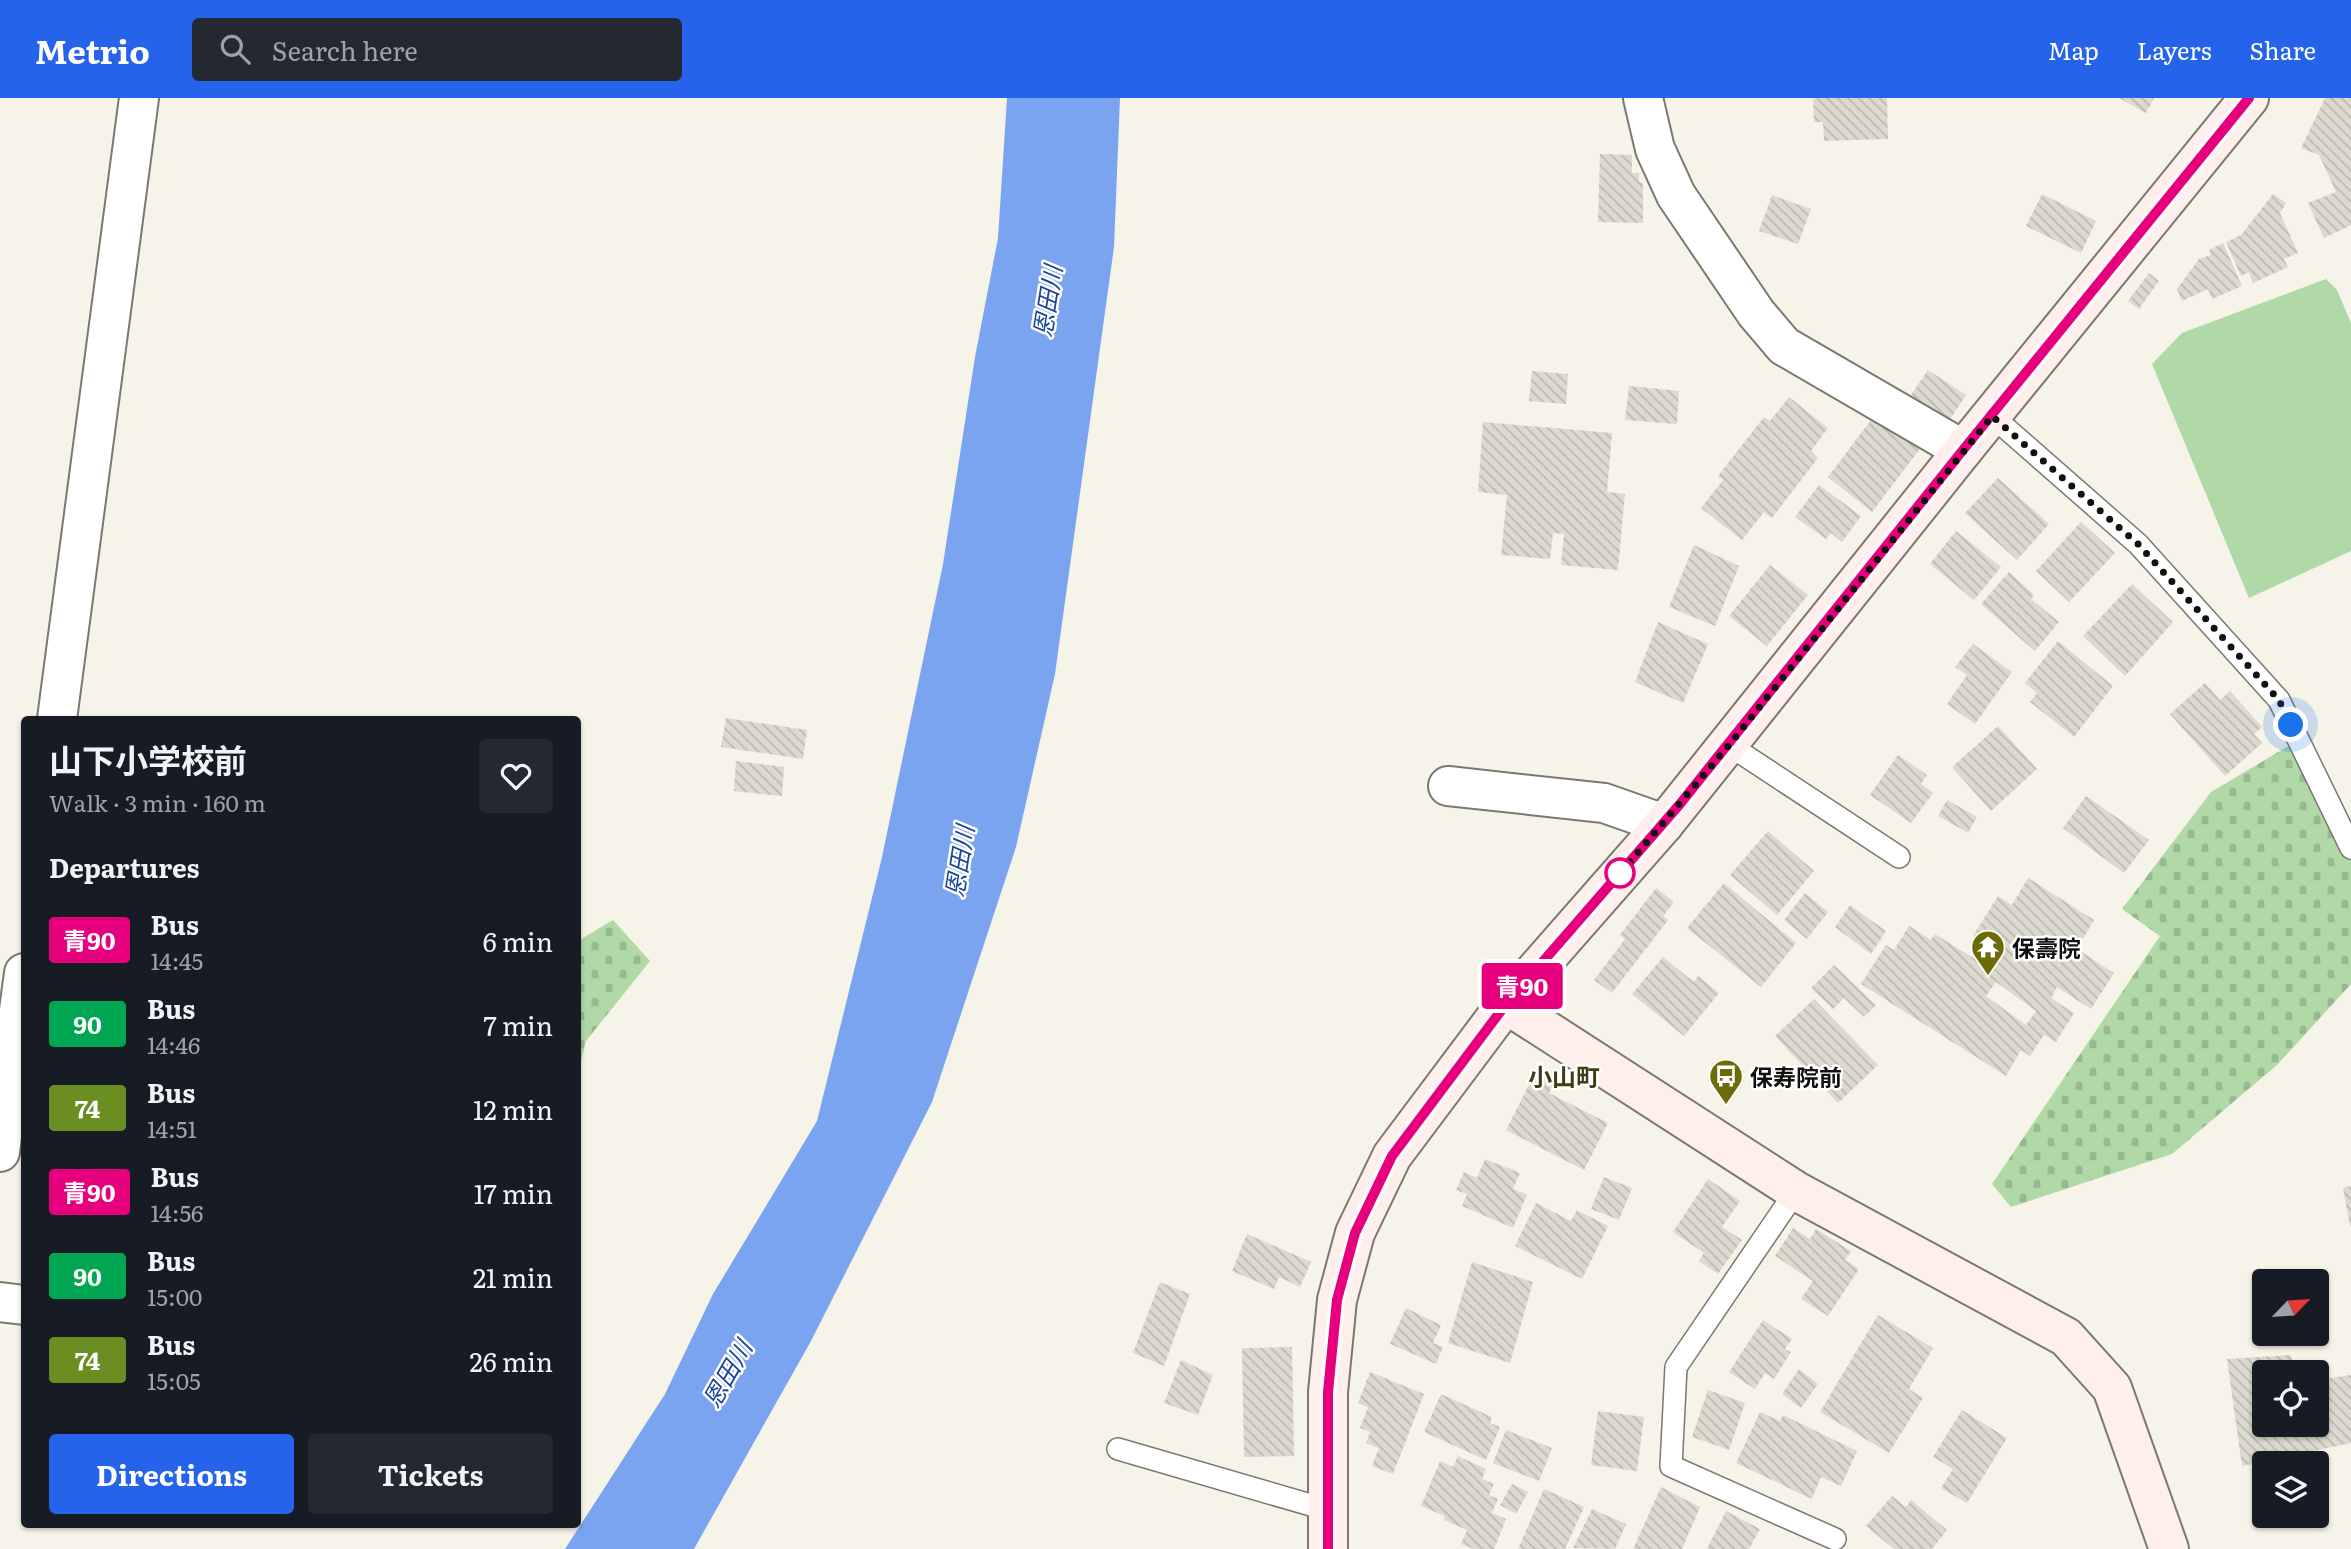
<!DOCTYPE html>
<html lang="en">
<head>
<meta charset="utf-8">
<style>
	body { margin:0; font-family:Literata,"Noto Sans JP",serif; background:#242831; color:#f1f3f6; height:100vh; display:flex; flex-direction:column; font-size:26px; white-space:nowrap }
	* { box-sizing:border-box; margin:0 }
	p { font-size:23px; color:#9ea1a6 }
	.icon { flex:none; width:38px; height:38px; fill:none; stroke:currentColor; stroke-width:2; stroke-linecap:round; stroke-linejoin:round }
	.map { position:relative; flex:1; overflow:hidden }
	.details { position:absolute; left:21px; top:618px; width:560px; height:812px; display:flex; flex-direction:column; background:#171b24; border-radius:7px; box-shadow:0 2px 5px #0004 }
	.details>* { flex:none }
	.badge { padding:0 14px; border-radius:5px; font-size:24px; line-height:46px }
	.needle { width:46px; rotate:65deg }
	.tools { position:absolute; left:2252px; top:1171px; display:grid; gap:14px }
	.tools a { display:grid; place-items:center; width:77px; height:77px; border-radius:7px; background:#171b24; box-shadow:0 2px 5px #0004; font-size:35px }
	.you { position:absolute; width:35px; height:35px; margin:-18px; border:5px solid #fff; border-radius:50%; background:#1a73e8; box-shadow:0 0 0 10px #1a73e833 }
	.map>.badge { position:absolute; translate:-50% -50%; box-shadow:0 0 0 4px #fff }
	h2 { padding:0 28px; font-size:26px; line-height:63px }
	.round { display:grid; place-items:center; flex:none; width:74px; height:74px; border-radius:7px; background:#242831 }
	.summary { display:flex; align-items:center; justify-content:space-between; height:119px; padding:0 28px }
	h1 { font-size:33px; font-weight:700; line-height:52px }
	.action { display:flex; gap:14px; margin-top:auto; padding:14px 28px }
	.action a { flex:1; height:80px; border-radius:7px; background:#2563eb; color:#fff; font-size:28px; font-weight:700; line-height:80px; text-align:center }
	.action a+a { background:#242831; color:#f1f3f6 }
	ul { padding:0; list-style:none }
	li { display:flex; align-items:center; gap:21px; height:84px; padding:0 28px }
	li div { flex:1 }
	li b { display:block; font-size:26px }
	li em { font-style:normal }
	li .badge { min-width:77px; font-weight:700; text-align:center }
	header { display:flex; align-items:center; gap:42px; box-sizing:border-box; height:98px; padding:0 35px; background:#2563eb; color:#fff }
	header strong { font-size:33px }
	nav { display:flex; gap:38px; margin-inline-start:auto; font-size:24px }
	.search { width:490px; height:63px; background:#242831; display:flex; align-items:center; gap:18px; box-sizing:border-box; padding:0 24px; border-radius:7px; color:#9ea1a6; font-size:26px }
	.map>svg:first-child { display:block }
</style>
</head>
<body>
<header>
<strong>Metrio</strong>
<div class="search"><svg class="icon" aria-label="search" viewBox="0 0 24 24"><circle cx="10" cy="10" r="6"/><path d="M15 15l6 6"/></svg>Search here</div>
<nav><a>Map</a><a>Layers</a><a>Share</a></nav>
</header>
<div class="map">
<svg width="2351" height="1451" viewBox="0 0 2351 1451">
	<defs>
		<pattern id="cemetery-stones" width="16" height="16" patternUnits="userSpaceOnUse" patternTransform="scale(1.75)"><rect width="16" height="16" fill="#b1d9a8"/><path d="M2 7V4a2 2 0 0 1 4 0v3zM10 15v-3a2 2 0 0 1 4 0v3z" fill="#97b98f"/></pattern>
		<pattern id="building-back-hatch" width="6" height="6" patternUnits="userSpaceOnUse" patternTransform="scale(1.75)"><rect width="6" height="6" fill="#dcd9cf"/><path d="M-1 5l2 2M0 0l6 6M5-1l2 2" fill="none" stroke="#bcb9b1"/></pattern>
	</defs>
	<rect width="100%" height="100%" fill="#f6f3e9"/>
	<path fill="#b1d9a8" d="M2326,181L2337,192L2351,225V453L2249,500L2152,266L2182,235Z"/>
	<path fill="url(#cemetery-stones)" d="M2295,644L2351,756V886L2277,967L2172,1056L2011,1109L1992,1086L2160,838L2122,811L2211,694Z
		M613,822L650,863L586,943L578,975V843Z"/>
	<path fill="#7ba4f0" d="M1007,0H1120L1114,149L1055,576L1016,749L932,1004L811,1243L694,1451H565L665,1296L713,1196L817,1023L882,759L943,466L975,259L998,140Z"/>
	<path fill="url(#building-back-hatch)" fill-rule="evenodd" d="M1819,0H1887L1888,41L1824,43L1823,24H1814L1813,1Z
		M2119,0H2154L2146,15Z
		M2325,0H2351V127L2324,140L2308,105L2336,94L2319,57L2301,50Z
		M1600,56L1632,57V75H1639V84L1643,85V125L1598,124Z
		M2042,96L2096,123L2081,155L2026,128Z
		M2273,96L2286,105L2280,115L2298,155L2284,161L2288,169L2253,185L2249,174L2241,178L2226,144L2241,137Z
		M1772,97L1811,111L1798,146L1759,133Z
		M2223,145L2242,188L2212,201L2208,191L2182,203L2177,191L2199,161L2211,157L2209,152Z
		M2149,175L2159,183L2139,211L2128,203Z
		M1928,272L1966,297L1949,323L1911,297Z
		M1532,273L1568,276L1566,306L1529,303Z
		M1629,288L1679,293L1677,326L1625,322Z
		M1789,299L1828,330L1811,353L1818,360L1772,420L1764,414L1742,442L1701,410L1723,382L1718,378L1764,319L1770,323Z
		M1877,314L1922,348L1872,414L1828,379Z
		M1483,324L1612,335L1607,394L1625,396L1618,472L1561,467L1564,436L1553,435L1550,461L1501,457L1507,397L1478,394Z
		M1998,380L2049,426L2017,462L1965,415Z
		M1819,387L1861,418L1842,444L1831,435L1826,441L1795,419Z
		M2081,424L2115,455L2069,504L2036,473Z
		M1956,433L2001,469L1974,502L1930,466Z
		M1694,447L1739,468L1715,528L1669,509Z
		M1770,467L1808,497L1767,548L1729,518Z
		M2009,474L2034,497L2031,501L2059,524L2035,553L1981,506Z
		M2132,486L2173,524L2125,578L2083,538Z
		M1658,524L1708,546L1683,605L1635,584Z
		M2058,543L2113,588L2074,639L2030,604L2037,595L2025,585Z
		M1973,546L2012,574L1975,626L1947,606L1967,577L1955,569Z
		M2205,585L2220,602L2230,593L2262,629L2254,636L2262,645L2225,678L2170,616Z
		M726,620L807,632L803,661L721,649Z
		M1998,628L2037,671L1991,713L1952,669Z
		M1898,657L1927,677L1921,686L1933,695L1911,725L1870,697Z
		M736,663L784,669L782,698L734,693Z
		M2086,698L2149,742L2124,775L2063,730Z
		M1947,702L1977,719L1968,735L1938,718Z
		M1768,733L1814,773L1777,817L1730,777Z
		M2028,780L2094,822L2077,851L2114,875L2091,911L2057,889L2051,900L2074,915L2056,944L2044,937L2030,958L2021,952L2006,978L1861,886L1886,847L1894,852L1909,828L1931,842L1935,836L1978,863L1987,848L1973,838L1998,798L2012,807ZM1996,884L2036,913L2026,927L1986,898Z
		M1724,785L1796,845L1761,889L1687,830Z
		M1656,790L1674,804L1663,818L1668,822L1612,895L1594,882L1625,841L1620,837Z
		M1805,795L1828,814L1807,841L1784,822Z
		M1850,807L1886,833L1871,856L1835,829Z
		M1663,859L1694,884L1698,878L1719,895L1684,938L1632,896Z
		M1834,867L1876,907L1864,919L1844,900L1833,911L1811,890Z
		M1814,901L1878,967L1838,1005L1775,938Z
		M1535,975L1554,985L1549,995L1608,1025L1584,1072L1506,1032Z
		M1485,1061L1520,1075L1513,1091L1527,1097L1513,1130L1462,1108L1467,1096L1456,1092L1464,1074L1477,1080Z
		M1604,1079L1632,1090L1619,1122L1591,1111Z
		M1708,1081L1740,1103L1722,1129L1742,1142L1718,1176L1699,1163L1704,1155L1673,1134Z
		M2351,1088V1128H2350L2343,1090Z
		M1536,1105L1571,1123L1577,1112L1608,1128L1582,1181L1515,1148Z
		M1793,1130L1810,1141L1816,1131L1851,1153L1845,1162L1859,1171L1828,1218L1801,1201L1813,1183L1775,1158Z
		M1247,1136L1311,1164L1300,1189L1279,1179L1274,1191L1232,1173Z
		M1472,1164L1533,1184L1510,1265L1448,1245Z
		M1160,1184L1190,1196L1164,1268L1133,1255Z
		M1406,1210L1441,1227L1433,1245L1443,1249L1436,1266L1390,1246Z
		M1878,1217L1933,1250L1909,1291L1923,1300L1889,1355L1820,1314Z
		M1763,1222L1792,1241L1785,1251L1791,1254L1774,1281L1765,1275L1755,1291L1729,1274Z
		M1292,1249L1294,1358L1244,1359L1242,1250Z
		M2291,1257L2295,1274H2264V1326H2317V1282L2351,1277V1345L2242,1368L2227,1261Z
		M1181,1262L1213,1277L1198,1317L1164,1305Z
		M1799,1271L1818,1286L1801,1310L1782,1296Z
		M1370,1274L1424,1296L1393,1376L1372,1368L1379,1350L1366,1345L1370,1334L1360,1330L1368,1309L1358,1305Z
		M1708,1292L1745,1305L1729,1352L1692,1339Z
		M1441,1296L1492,1319L1490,1325L1500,1329L1486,1362L1424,1334Z
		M1962,1312L2007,1340L1967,1405L1941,1390L1953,1371L1933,1359Z
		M1598,1313L1644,1319L1637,1373L1591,1367Z
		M1760,1314L1780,1323L1783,1317L1857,1353L1841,1388L1821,1379L1812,1401L1736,1365Z
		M1506,1332L1552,1350L1539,1383L1493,1365Z
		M1458,1358L1486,1371L1482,1381L1494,1386L1489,1397L1498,1401L1492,1415L1506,1421L1494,1451H1474L1461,1446L1467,1432L1444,1422L1445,1418L1421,1408L1440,1363L1453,1369Z
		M1512,1386L1528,1394L1516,1416L1500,1407Z
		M1661,1389L1700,1409L1682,1451H1633Z
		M1544,1391L1584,1409L1565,1451H1518Z
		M1892,1398L1906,1409L1911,1402L1947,1432L1932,1451H1894L1866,1428Z
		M1592,1411L1626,1426L1615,1451L1573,1450Z
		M1726,1413L1760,1431L1749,1451H1707Z"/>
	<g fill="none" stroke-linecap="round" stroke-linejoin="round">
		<g stroke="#7a786f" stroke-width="24">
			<path id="lane" d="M1992,318L2138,446L2279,602L2351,750
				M1729,647L1899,759
				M1796,1093L1676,1269L1671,1368L1835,1441
				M1118,1351L1328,1412"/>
		</g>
		<g stroke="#7a786f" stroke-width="42">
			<path id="street" d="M1643,0L1655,51L1676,97L1756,215L1784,248L1963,352
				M57,621L139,0
				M1448,688L1604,705L1664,726
				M0,1054L24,875
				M0,1204L24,1207"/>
		</g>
		<g stroke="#7a786f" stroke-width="42">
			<path id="secondary" d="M1506,906L1796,1093L2066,1239L2112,1290L2169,1451
				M1328,1451V1294L1337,1202L1355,1135L1392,1058L1506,906L1664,726L1963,352L2249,0"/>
		</g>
		<use href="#lane" stroke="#fff" stroke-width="21"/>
		<use href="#street" stroke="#fff" stroke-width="38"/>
		<use href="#secondary" stroke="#feeeec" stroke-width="38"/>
	</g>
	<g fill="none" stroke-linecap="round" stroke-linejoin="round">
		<g stroke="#fff" stroke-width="16">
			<path id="line" d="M1328,1451V1294L1337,1202L1355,1135L1392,1058L1506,906L1680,706L1963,352L2249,0"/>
		</g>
		<use href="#line" stroke="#e6007e" stroke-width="10"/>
		<path stroke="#12110e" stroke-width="7" stroke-dasharray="0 12.6" d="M1620,775L1613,784L1729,647L1992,318L2138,446L2279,602L2291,627"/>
	</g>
	<defs>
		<g id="temple-pin" transform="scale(1.75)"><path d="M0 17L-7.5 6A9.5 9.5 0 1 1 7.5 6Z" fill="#6c6b09" stroke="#fff"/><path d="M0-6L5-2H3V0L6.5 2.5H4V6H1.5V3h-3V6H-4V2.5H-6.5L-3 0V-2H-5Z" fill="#fff"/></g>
		<g id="bus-pin" transform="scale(1.75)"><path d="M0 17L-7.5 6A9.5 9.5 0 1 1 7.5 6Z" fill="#6c6b09" stroke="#fff"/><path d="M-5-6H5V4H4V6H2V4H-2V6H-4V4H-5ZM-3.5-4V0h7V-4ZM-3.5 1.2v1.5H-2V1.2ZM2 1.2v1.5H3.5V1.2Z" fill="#fff"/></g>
	</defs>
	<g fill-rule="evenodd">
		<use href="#temple-pin" x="1988" y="849"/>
		<use href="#bus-pin" x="1726" y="978"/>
	</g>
	<circle fill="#fff" stroke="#e6007e" stroke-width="3.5" cx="1620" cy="775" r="14"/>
	<g text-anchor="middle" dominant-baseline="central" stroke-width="5" stroke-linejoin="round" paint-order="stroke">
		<g font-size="23" font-weight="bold" fill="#12110e" stroke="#fff" text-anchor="start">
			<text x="2012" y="849">保壽院</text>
			<text x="1750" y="978">保寿院前</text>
		</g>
		<g font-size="24" font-style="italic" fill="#18439b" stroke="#fff">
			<text transform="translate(1046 203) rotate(-81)">恩田川</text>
			<text transform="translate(958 763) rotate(-81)">恩田川</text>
			<text transform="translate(726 1275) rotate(-60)">恩田川</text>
		</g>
		<g font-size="24" font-weight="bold" fill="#3e3e15" stroke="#fff">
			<text x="1564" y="977">小山町</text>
		</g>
	</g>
</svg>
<div class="tools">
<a><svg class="needle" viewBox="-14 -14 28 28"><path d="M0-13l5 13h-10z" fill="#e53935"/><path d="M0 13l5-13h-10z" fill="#9ea1a6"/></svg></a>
<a><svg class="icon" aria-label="locate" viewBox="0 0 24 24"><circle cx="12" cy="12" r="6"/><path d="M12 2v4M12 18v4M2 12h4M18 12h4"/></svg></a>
<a><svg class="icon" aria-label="layers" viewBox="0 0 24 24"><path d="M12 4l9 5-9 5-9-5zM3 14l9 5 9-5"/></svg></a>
</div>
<div class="you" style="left:2291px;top:627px"></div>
<b class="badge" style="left:1522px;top:888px;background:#e6007e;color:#fff">青90</b>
<section class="details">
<div class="summary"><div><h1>山下小学校前</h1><p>Walk · 3 min · 160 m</p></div><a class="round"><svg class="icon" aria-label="heart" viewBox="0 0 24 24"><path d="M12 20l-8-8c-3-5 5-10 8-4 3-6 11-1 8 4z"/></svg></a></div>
<h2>Departures</h2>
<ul>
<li><span class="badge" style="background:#e6007e;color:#fff">青90</span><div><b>Bus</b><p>14:45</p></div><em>6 min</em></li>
<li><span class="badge" style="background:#00a651;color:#fff">90</span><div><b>Bus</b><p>14:46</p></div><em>7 min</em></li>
<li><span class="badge" style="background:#6b8e23;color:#fff">74</span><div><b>Bus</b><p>14:51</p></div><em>12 min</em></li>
<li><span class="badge" style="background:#e6007e;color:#fff">青90</span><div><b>Bus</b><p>14:56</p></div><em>17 min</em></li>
<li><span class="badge" style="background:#00a651;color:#fff">90</span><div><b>Bus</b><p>15:00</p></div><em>21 min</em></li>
<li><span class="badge" style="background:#6b8e23;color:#fff">74</span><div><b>Bus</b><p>15:05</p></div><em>26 min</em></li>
</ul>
<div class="action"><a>Directions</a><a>Tickets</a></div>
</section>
</div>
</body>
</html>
